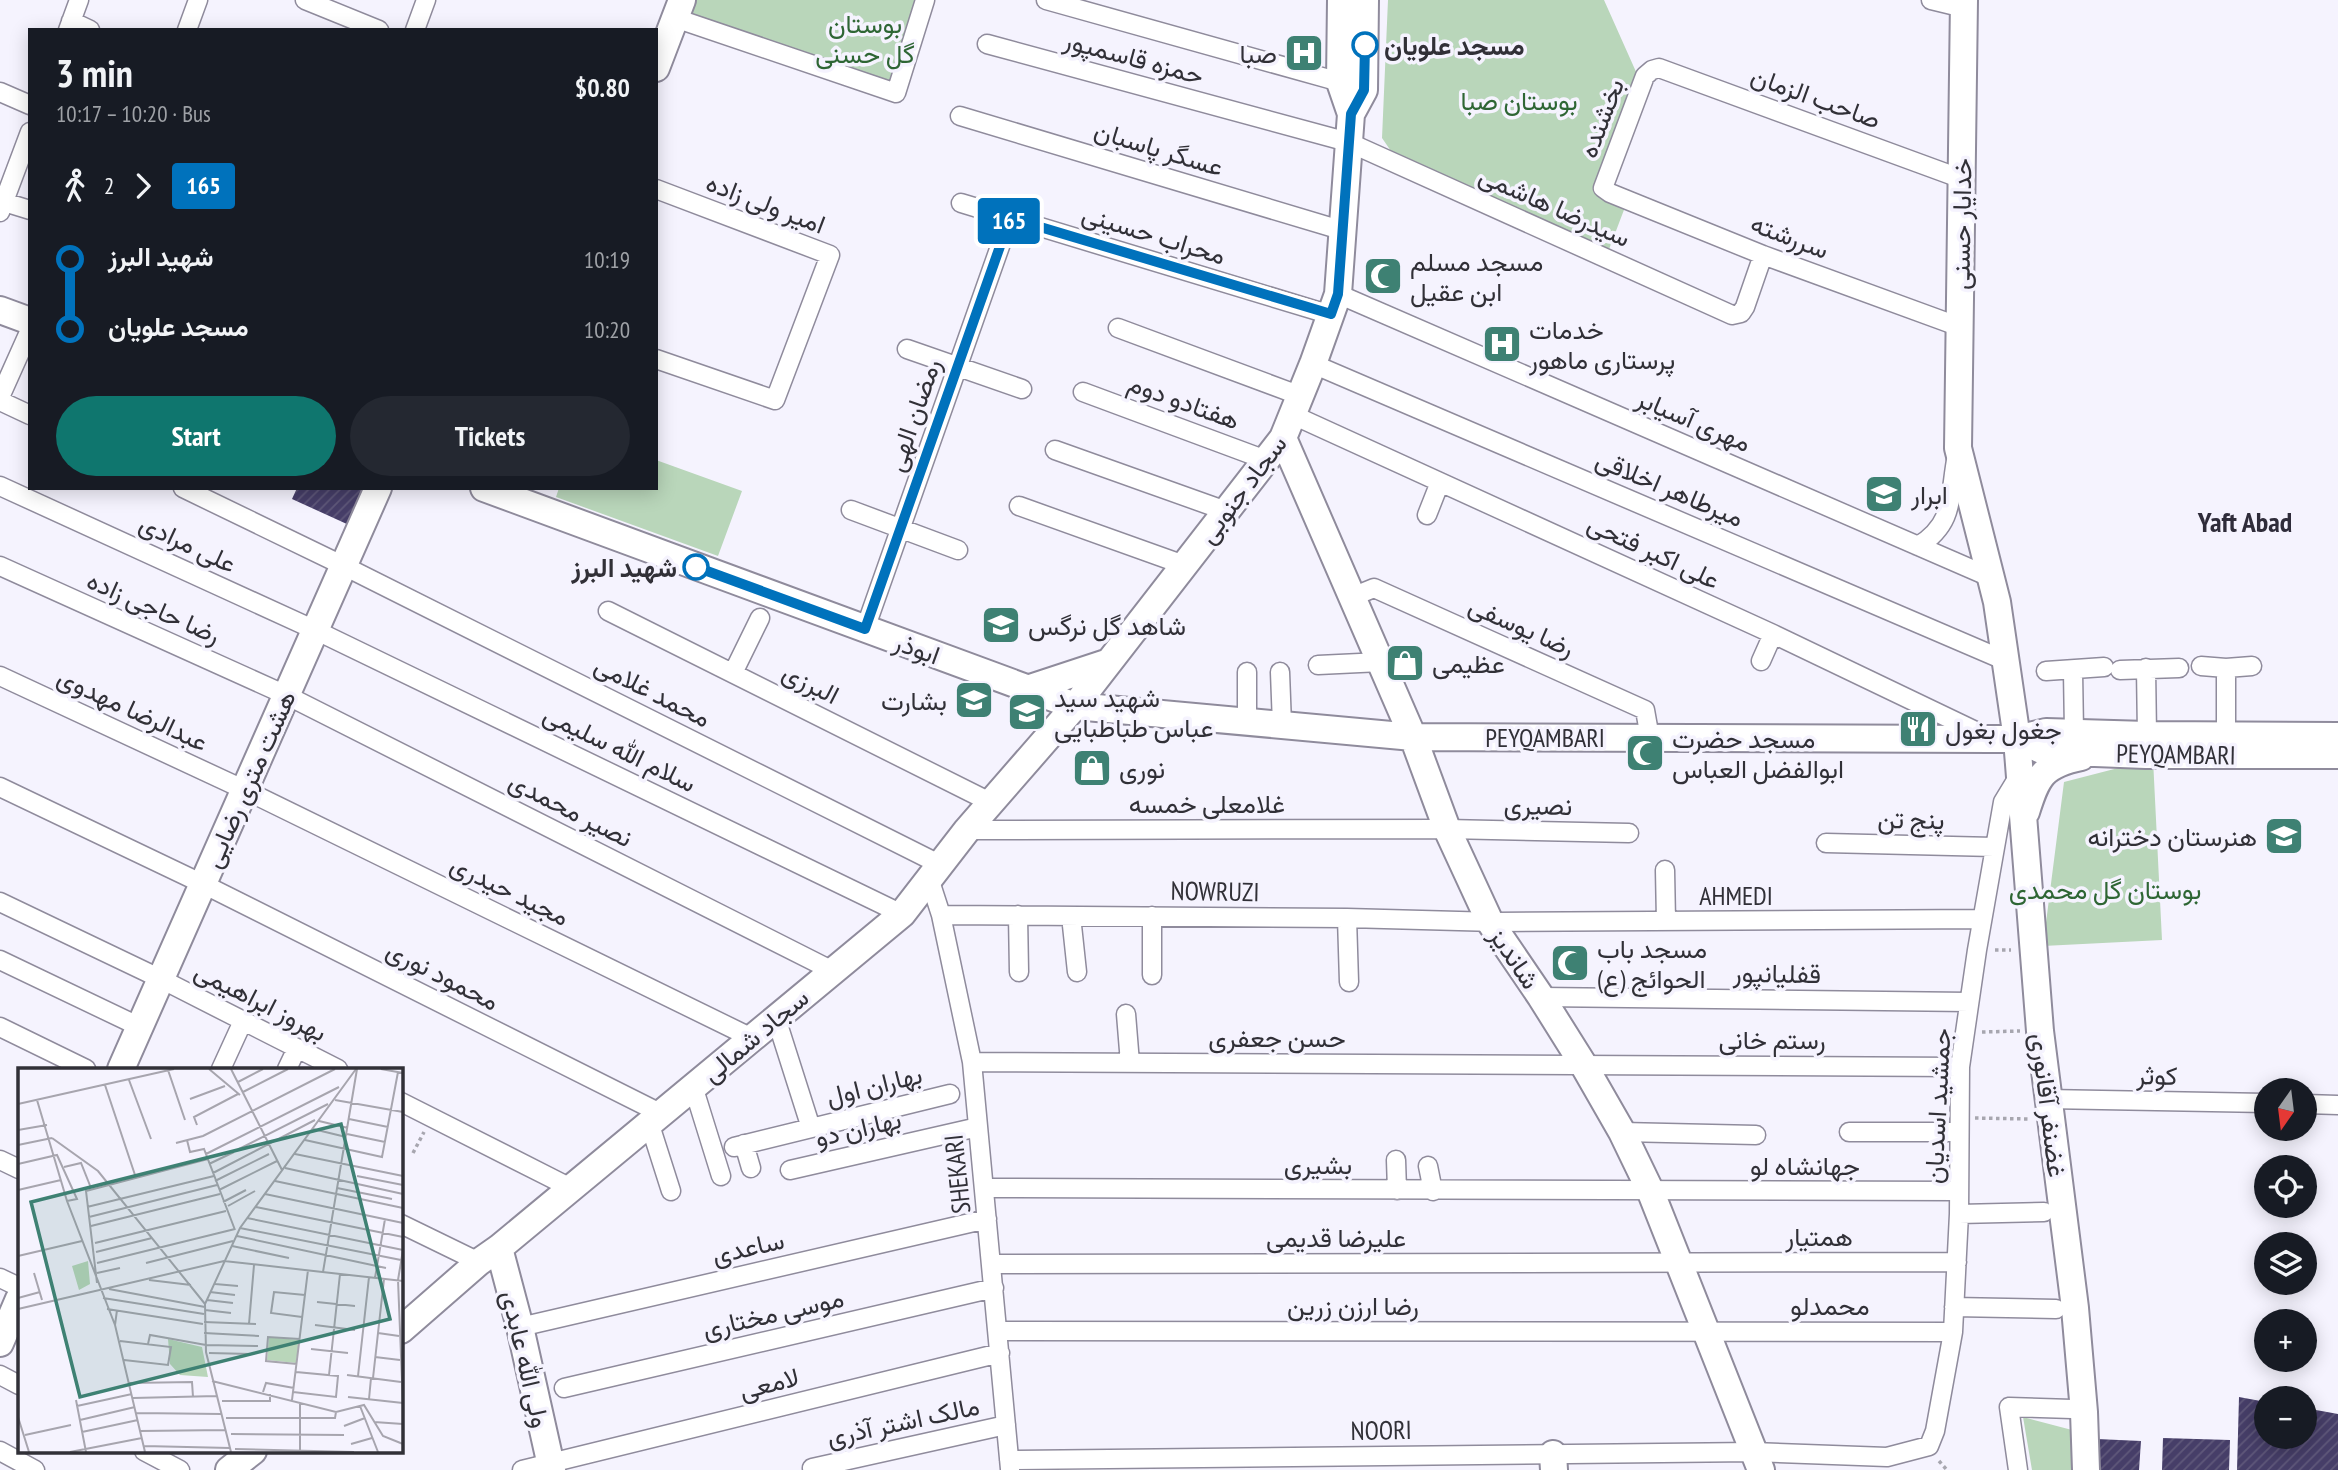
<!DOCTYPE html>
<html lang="en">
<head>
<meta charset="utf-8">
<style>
	body { margin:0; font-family:"PT Sans Narrow",Vazirmatn,sans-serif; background:#242831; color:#f1f3f6; height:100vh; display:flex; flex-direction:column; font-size:26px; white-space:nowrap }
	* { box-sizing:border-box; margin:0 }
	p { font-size:23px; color:#9ea1a6 }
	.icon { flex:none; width:38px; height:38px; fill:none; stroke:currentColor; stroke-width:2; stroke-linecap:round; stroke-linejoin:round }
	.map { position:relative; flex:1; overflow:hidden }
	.details { position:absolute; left:28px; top:28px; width:630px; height:462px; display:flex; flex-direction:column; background:#171b24; border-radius:0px; box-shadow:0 4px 18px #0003 }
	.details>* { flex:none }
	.badge { padding:0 14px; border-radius:5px; font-size:24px; line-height:46px }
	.needle { width:46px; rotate:194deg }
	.tools { position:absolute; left:2254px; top:1078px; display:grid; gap:14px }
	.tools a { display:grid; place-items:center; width:63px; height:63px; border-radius:50%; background:#171b24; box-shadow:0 4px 18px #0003; font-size:35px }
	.map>.badge { position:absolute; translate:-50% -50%; box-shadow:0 0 0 4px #fff }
	.legs { display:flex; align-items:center; gap:10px; height:77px; padding:0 28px; font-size:23px }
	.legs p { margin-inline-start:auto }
	.headline { display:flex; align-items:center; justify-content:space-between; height:119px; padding:0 28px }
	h1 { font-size:38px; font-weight:700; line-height:52px }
	.action { display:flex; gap:14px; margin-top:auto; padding:14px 28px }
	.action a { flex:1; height:80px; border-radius:42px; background:#0f766e; color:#fff; font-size:28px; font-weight:700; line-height:80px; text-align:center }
	.action a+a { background:#242831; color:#f1f3f6 }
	ul { padding:0 28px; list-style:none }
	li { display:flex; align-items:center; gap:24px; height:70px; font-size:26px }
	li i { display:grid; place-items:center; width:10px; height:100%; margin:0 9px; background:currentColor }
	li i::after { content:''; width:18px; height:18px; margin:-9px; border:5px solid; border-radius:50%; background:#171b24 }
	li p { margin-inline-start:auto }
	li:first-child i { background:linear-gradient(#0000 50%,currentColor 0) }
	li:last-child i { background:linear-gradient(currentColor 50%,#0000 0) }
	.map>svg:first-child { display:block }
</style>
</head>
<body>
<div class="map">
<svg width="2338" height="1470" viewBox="0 0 2338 1470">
	<defs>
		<pattern id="building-hatch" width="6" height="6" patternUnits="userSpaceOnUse" patternTransform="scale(1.75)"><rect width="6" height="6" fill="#463e68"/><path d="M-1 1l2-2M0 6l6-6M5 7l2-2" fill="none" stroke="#5f587a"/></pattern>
	</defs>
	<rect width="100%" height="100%" fill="#f5f3fe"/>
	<path fill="#b9d6ba" d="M688,0H919L890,86L682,15Z
		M1388,0H1604L1637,74L1601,180L1630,194L1608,252L1393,154L1382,138Z
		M656,460L742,491L718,556L556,497L559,488H656Z
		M2153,759L2162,940L2043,946L2064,782Z
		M2023,1417L2072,1430L2075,1470H2032Z"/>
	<path fill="url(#building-hatch)" d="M297,488H366L349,525L292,499Z
		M2239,1397L2266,1402V1437H2305V1408L2338,1414V1470H2237Z
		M2163,1438L2230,1440L2229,1470H2162Z
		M2097,1439L2141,1441L2139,1470H2095Z"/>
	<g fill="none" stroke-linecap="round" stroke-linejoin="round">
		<g stroke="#8f8b9c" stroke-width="21">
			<path id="street" d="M305,0L379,30
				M1046,0L1340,82
				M1931,0L1964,8
				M675,18L896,93L925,0
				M71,21L90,30
				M68,30L79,0
				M187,30L198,0
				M415,30L426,0
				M987,44L1348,142L1732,315L1741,313L1745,307L1763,255
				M0,92L30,105
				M960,116L1344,231
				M656,189L830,255L775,400L656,359
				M4,202L30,210
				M961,203L1331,315
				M0,212L30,132
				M1338,294L1992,578
				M1960,327L1763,255L1610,193L1603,188L1645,76L1652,70L1659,68L1962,179
				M1118,328L1301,396
				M907,349L1022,389
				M1313,364L2006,661
				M1083,392L1266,460
				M0,397L30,330
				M0,401L30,415
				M1293,415L1773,634L1986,736
				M1055,450L1226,511
				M0,486L315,630L902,914
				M183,488L344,566L939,864
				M1019,506L1184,565
				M851,510L958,550
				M1427,515L1440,482
				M1918,546C1956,523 1949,494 1957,455
				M0,566L286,695L833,971
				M1352,597L1374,588L1645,710L1650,738
				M608,611L990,802
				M865,629L1010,218
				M1761,661L1773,634
				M1318,665L1381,662
				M2201,666L2226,668L2252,666
				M2146,668L2147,735
				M2120,670L2179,668
				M2046,671L2104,667
				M2073,671L2074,732
				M1280,672L1282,725
				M733,673L760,618
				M0,676L245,790L752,1038
				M1247,722V672
				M2226,735V668
				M0,787L203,884L660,1113
				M967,830L1447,829L1629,833
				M1826,843L1994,847
				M1665,870L1666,921
				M929,878L941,915L972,1062L1010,1469
				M0,902L161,979L338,1069
				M941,915L1347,918L1496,922L1982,919
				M1018,915L1019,972
				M1071,916L1077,972
				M1152,916V975
				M1347,918L1349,982
				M0,960L140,1027
				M1541,997L1969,1002
				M1126,1014L1130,1063
				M776,1018L811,1128
				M0,1027L86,1069
				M972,1062L1960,1067
				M221,1069L243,1021
				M287,1069L297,1048
				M693,1086L721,1176
				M2047,1099L2266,1103
				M401,1102L571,1188
				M2305,1104L2338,1105
				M649,1122L671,1191
				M1622,1132L1756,1135
				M1849,1132H1958
				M744,1144L751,1168
				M734,1147L950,1094
				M0,1160L19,1169
				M1396,1160L1397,1190
				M1428,1166L1433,1191
				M790,1170L978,1127
				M985,1188L1959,1191
				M1959,1214L2044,1212
				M401,1224L479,1262
				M991,1264L1957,1262
				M0,1278L19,1287
				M1954,1307L2056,1309
				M520,1327L987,1219
				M998,1331L1953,1332
				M0,1375L19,1385
				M564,1388L994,1288
				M0,1451L35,1470
				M144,1451L180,1470
				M1009,1460L1753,1452L1887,1457L1929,1446L1935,1431L1953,1332L1959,1214L1960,1067L1977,950L2003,802L2020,774
				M812,1468L1006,1425
				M522,1470L1000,1353
				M2018,1470L2009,1407L2072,1409L2084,1412"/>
		</g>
		<g stroke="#8f8b9c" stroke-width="30">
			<path id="secondary" d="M1341,0L1340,82L1351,114
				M1964,0L1958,448L1997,602L2017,739L2040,1031L2075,1308L2084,1412L2086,1470
				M656,68L682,0
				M0,310L30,321
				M1283,438L1413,737L1447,829L1490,922L1541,997L1583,1064L1622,1132L1650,1190L1761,1470
				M484,488L1075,706L1413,737L1992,739H2017L2046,732L2147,735L2338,736
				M1027,689L1109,662
				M2017,739L2044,751L2146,755H2338
				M2026,812C2037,777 2042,765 2081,757
				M121,1069L378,488
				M499,1248L520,1327L552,1470
				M401,1330L479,1262L499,1248L902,914L967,830L1075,706L1283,438L1313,364L1338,294L1351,114L1364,90L1365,0
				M0,1343L19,1299
				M1553,1454L1554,1470
				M229,1470L253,1451"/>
		</g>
		<path stroke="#a7a6af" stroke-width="3.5" stroke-dasharray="3.5 3.5" stroke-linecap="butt" d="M1995,950H2011
			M1982,1032L2020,1031
			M1975,1118L2030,1119
			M413,1153L424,1132
			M1939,1461L1947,1470"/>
		<use href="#street" stroke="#fff" stroke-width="18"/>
		<use href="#secondary" stroke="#fff" stroke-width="26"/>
	</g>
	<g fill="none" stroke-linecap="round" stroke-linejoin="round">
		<g stroke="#fff" stroke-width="16">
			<path id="line-1" d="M696,567L865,629L1010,218L1331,314L1338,294L1351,114L1364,90L1365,45"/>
		</g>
		<use href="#line-1" stroke="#0072bc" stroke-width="10"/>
	</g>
	<defs>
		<g id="hospital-square" transform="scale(2.0125)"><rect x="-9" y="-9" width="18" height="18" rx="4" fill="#3e8173" stroke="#f5f3fe"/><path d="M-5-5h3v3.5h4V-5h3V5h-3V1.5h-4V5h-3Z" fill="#fff"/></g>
		<g id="mosque-square" transform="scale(2.0125)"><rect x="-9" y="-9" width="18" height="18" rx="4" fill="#3e8173" stroke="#f5f3fe"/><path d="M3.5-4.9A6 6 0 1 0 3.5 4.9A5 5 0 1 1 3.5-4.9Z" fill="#fff"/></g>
		<g id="school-square" transform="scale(2.0125)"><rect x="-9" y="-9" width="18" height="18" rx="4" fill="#3e8173" stroke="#f5f3fe"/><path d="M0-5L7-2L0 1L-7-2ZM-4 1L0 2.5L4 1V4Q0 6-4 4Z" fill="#fff"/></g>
		<g id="shop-square" transform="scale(2.0125)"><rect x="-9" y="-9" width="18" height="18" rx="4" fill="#3e8173" stroke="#f5f3fe"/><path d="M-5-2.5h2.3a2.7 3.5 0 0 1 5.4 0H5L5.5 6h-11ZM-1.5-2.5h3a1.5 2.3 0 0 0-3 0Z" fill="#fff"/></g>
		<g id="restaurant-square" transform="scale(2.0125)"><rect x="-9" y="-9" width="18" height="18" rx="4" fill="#3e8173" stroke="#f5f3fe"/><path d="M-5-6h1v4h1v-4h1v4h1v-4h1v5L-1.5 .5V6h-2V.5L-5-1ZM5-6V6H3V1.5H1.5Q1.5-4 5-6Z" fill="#fff"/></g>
	</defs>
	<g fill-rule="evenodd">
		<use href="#hospital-square" x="1304" y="53"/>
		<use href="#mosque-square" x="1383" y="276"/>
		<use href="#hospital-square" x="1502" y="344"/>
		<use href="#school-square" x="1884" y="494"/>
		<use href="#school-square" x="1001" y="625"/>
		<use href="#shop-square" x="1405" y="663"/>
		<use href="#school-square" x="974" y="700"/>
		<use href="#school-square" x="1027" y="712"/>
		<use href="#restaurant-square" x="1918" y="729"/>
		<use href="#mosque-square" x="1645" y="753"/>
		<use href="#shop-square" x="1092" y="768"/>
		<use href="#school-square" x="2284" y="836"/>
		<use href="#mosque-square" x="1570" y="963"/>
	</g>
	<g fill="#fff" stroke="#0072bc" stroke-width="3.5">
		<circle cx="1365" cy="45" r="12"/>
		<circle cx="696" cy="567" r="12"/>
	</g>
	<g text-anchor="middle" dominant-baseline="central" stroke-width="7" stroke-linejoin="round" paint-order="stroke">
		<g font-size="26" fill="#2e6634" stroke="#f5f3fe">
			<text x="865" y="23">بوستان<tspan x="865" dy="30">گل حسنی</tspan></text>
			<text x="1519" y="100">بوستان صبا</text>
			<text x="2105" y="889">بوستان گل محمدی</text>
		</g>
		<g font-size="26" font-weight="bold" fill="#313037" stroke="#f5f3fe" text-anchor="start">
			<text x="1384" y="45">مسجد علویان</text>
			<text x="677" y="567" text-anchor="end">شهید البرز</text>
		</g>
		<g font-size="26" fill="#313037" stroke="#f5f3fe" text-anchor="start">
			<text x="1277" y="53" text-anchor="end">صبا</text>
			<text x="1410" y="261">مسجد مسلم<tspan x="1410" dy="30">ابن عقیل</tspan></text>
			<text x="1529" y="329">خدمات<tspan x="1529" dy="30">پرستاری ماهور</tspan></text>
			<text x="1911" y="494">ابرار</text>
			<text x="1028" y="625">شاهد گل نرگس</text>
			<text x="1432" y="663">عظیمی</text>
			<text x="1054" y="697">شهید سید<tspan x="1054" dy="30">عباس طباطبایی</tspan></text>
			<text x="947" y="700" text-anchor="end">بشارت</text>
			<text x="1945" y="729">جغول بغول</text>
			<text x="1672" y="738">مسجد حضرت<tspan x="1672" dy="30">ابوالفضل العباس</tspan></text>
			<text x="1119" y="768">نوری</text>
			<text x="2257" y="836" text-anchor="end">هنرستان دخترانه</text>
			<text x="1597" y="948">مسجد باب<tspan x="1597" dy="30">الحوائج (ع)</tspan></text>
		</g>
		<g font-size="26" fill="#313037" stroke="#f5f3fe">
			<text transform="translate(1134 57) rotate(15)">حمزه قاسمپور</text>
			<text transform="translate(1816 97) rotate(20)">صاحب الزمان</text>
			<text transform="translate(1601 118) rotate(-69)">بخشنده</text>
			<text transform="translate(1159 148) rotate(17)">عسگر پاسبان</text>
			<text transform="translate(766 203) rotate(21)">امیر ولی زاده</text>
			<text transform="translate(1555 206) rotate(24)">سیدرضا هاشمی</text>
			<text transform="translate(1961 224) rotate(-89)">خدایار حسنی</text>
			<text transform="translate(1154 234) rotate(17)">محراب حسینی</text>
			<text transform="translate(1790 236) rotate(21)">سررشته</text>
			<text transform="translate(1184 401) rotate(20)">هفتادو دوم</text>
			<text transform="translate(913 415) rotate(-71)">رمضان الهی</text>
			<text transform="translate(1694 420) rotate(23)">مهری آسیابر</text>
			<text transform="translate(1670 488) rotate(23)">میرطاهر اخلاقی</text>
			<text transform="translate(1242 489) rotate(-53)">سجاد جنوبی</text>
			<text transform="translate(188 543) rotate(25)">علی مرادی</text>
			<text transform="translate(1654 551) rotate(25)">علی اکبر فتحی</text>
			<text transform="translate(154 607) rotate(24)">رضا حاجی زاده</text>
			<text transform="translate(1522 626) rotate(24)">رضا یوسفی</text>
			<text transform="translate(917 648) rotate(20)">ابوذر</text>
			<text transform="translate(811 683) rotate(27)">البرزی</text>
			<text transform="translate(653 691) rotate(27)">محمد غلامی</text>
			<text transform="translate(133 709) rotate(25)">عبدالرضا مهدوی</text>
			<text x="1545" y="737">PEYQAMBARI</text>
			<text transform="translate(620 748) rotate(26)">سلام الله سلیمی</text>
			<text transform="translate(2176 754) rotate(1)">PEYQAMBARI</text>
			<text transform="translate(249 779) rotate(-66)">هشت متری رضایی</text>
			<text x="1207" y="803">غلامعلی خمسه</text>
			<text transform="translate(1538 805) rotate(1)">نصیری</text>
			<text transform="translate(571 809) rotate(27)">نصیر محمدی</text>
			<text transform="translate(1911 819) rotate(1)">پنج تن</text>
			<text transform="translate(510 890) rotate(26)">مجید حیدری</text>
			<text transform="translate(1215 891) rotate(1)">NOWRUZI</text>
			<text x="1736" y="895">AHMEDI</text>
			<text transform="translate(1515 958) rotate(56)">شاندیز</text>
			<text transform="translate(1777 973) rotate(1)">قفلیانپور</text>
			<text transform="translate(443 975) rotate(27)">محمود نوری</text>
			<text transform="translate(261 1001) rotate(27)">بهروز ابراهیمی</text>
			<text transform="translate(755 1035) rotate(-40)">سجاد شمالی</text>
			<text x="1277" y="1037">حسن جعفری</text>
			<text x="1772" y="1039">رستم خانی</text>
			<text transform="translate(2157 1075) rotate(1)">کوثر</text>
			<text transform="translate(874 1085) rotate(-14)">بهاران اول</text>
			<text transform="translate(2049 1105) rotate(83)">غضنفر آقانوری</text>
			<text transform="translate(1937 1106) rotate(-87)">جمشید اسدیان</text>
			<text transform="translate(858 1128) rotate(-13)">بهاران دو</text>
			<text x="1318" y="1164">بشیری</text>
			<text x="1805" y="1165">جهانشاه لو</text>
			<text transform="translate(957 1174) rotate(-96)">SHEKARI</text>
			<text x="1819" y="1236">همتیار</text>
			<text x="1336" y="1237">علیرضا قدیمی</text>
			<text transform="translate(748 1247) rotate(-13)">ساعدی</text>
			<text x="1353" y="1305">رضا ارزن زرین</text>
			<text x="1830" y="1305">محمدلو</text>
			<text transform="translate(773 1313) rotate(-13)">موسی مختاری</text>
			<text transform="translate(526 1359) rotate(77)">ولی الله عابدی</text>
			<text transform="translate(769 1383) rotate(-14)">لامعی</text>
			<text transform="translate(903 1421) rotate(-12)">مالک اشتر آذری</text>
			<text transform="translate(1381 1430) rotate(-1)">NOORI</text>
		</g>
		<g font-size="28" font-weight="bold" fill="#2f2c3a" stroke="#f5f3fe">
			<text x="2245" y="521">Yaft Abad</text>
		</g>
	</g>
	<g transform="translate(18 1068)">
		<rect width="385" height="385" fill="#f5f3fe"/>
		<path d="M70,193L72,216L61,222L54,198ZM251,269L281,272L278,295L249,292ZM150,271L184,279L190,309L162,307L152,296Z" fill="#b9d6ba"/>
		<path fill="none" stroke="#a7a5ae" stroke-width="2" d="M191,1L222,27M213,1L264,102M363,1L385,5M150,2L167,52M111,12L133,71M220,14L245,1M87,17L118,110M225,24L270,1M172,31L207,18M19,32L49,133L97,257M317,32L385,44M0,36L156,1M331,51L370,59M301,53L330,60M179,57L176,49L220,26M295,61L328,69M0,62L29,57M329,66L367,74M34,70L80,103L187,236M169,72L172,84L186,81L217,162M287,72L364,89L380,4M158,75L185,68L317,1M0,77L34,70M221,81L310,36M188,86L321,19M277,86L385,108M0,96L39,87L59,131L49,133M191,96L216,84M46,99L63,95L73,120M267,100L385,126M195,105L297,52M339,108L385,117M197,113L251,86M257,113L385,140M319,120L374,131M0,122L43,112M201,122L259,93M247,126L385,155M205,134L228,122M210,138L237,123M69,139L196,108M238,139L385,169M71,149L199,117M229,150L385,182M73,158L202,126M222,160L383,192M219,168L368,200M77,175L208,143M214,178L271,190M78,184L134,170M0,188L64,173M79,195L217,161M128,195L215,173M305,204L339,1M16,205L24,232M79,205L102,200M357,210L367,151M131,212L173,217M380,212L385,182M380,212L385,338M79,215L68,123L190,91M197,216L220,218M91,221L187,239M192,224L217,227M0,230L22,224M85,230L186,246M189,232L215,235M299,234L337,238M0,241L206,193L385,213M89,241L185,256M99,242L97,257L127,384M187,242L213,245M284,249L253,245L256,224L287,227M186,254L238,256M231,256L236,197M297,257L337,262M186,265L241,268M360,265L381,268M102,273L153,279L150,297L106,292M130,276L132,267L188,277L240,278M293,281L330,285M191,285L233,286M357,289L382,292M279,296L248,293L250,269L282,271M311,307L322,206M329,307L383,314M340,308L351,209M355,310L366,211M194,313L318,344L346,337L365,368L385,376M111,315L174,314L175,329M245,324L248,315L276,320M275,324L318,329L320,308L278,304M330,329L385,335M115,330L199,328M351,331L353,310M58,332L68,384M274,332L290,202M204,333H252V326M59,338L114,326M342,338L360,384M118,345L203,346M0,349L11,384M208,350H317L318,344M62,352L117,339M356,354L385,356M326,358L347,350M122,363L208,362M64,364L120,352M213,366L326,367M7,367L53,357M333,376L354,370M126,378L212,380M217,381L336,384M282,383V335M52,384L124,370M213,384L188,284L187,236L222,160L338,1"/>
		<path fill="#3e8173" fill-opacity="0.15" stroke="#3e8173" stroke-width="3.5" d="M323,56L372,251L62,329L13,134Z"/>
		<rect width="385" height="385" fill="none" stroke="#313037" stroke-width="3.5"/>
	</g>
</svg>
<div class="tools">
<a><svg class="needle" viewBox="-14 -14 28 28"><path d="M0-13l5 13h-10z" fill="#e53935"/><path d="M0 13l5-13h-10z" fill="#9ea1a6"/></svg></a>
<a><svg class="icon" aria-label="locate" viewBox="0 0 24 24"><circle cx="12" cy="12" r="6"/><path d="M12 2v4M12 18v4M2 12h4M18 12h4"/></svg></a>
<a><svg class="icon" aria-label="layers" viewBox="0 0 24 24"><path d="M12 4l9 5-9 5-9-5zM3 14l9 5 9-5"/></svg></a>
<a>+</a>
<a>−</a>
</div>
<b class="badge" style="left:1009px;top:221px;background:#0072bc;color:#fff">165</b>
<section class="details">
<div class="headline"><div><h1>3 min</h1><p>10:17 – 10:20 · Bus</p></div><b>$0.80</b></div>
<div class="legs"><svg class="icon" aria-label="walk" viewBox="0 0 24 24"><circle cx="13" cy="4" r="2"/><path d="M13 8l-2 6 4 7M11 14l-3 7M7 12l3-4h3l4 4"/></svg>2<svg class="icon" aria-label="forward" viewBox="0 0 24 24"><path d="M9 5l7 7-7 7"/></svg><b class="badge" style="background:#0072bc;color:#fff">165</b></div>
<ul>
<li><i style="color:#0072bc"></i><b>شهید البرز</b><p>10:19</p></li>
<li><i style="color:#0072bc"></i><b>مسجد علویان</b><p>10:20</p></li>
</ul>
<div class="action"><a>Start</a><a>Tickets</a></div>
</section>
</div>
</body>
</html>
